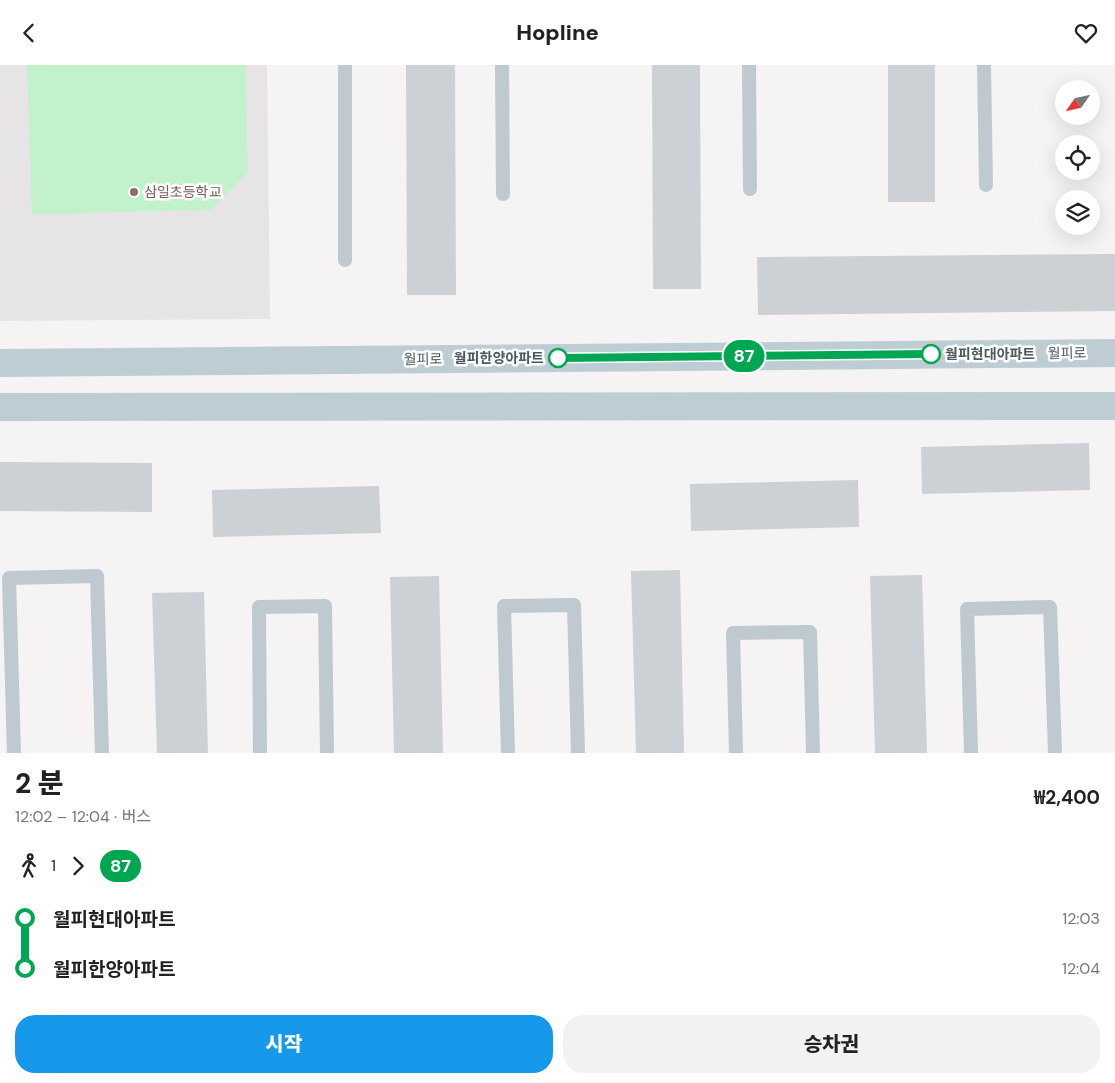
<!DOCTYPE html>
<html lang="ko">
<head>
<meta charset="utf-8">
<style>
	body { margin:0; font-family:"DM Sans","Noto Sans KR",sans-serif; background:#f2f2f2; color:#222; height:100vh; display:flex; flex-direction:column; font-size:19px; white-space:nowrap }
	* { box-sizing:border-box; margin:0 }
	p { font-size:16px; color:#767676 }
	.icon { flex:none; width:28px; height:28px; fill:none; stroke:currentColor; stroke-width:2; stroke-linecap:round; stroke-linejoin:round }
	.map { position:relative; height:688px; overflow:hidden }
	.panel { display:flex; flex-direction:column; background:#fff; flex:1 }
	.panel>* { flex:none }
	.badge { padding:0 10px; border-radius:16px; font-size:18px; line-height:32px }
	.needle { width:32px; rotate:236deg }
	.tools { position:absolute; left:1055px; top:15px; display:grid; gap:10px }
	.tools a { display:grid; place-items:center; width:45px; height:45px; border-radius:50%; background:#fff; box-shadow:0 5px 20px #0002; font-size:25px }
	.map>.badge { position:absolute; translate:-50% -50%; box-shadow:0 0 0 2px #fff }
	.legs { display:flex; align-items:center; gap:8px; height:55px; padding:0 15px; font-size:16px }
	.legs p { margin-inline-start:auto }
	.overview { display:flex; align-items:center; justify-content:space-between; height:85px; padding:0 15px }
	h1 { font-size:28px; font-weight:800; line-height:38px }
	.action { display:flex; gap:10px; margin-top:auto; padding:10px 15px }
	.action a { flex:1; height:58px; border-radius:20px; background:#1799eb; color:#fff; font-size:20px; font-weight:800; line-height:58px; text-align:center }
	.action a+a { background:#f2f2f2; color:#222 }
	ul { padding:0 15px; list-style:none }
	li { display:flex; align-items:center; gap:18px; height:50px; font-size:19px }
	li i { display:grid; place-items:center; width:8px; height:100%; margin:0 6px; background:currentColor }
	li i::after { content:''; width:12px; height:12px; margin:-6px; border:4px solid; border-radius:50%; background:#fff }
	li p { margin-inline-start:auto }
	li:first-child i { background:linear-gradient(#0000 50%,currentColor 0) }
	li:last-child i { background:linear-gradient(currentColor 50%,#0000 0) }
	header { display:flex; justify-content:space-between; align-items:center; height:65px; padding:0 15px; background:#fff; font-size:22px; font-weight:800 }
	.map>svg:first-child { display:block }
</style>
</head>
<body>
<header><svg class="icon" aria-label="back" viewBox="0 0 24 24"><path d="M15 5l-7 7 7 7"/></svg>Hopline<svg class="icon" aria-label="heart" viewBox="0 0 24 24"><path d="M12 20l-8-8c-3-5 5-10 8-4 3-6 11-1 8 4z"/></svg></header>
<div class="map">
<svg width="1115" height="688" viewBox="0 0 1115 688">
	<rect width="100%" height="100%" fill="#f5f3f3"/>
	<path fill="#e6e4e5" d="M0,0H267L270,254L0,256Z"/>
	<path fill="#c2f2cc" d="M27,0H245L248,107L211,145L32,149Z"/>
	<path fill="#cdd1d5" d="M406,0H455L456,230H407Z
		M652,0H700L701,224H653Z
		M888,0H935V137H888Z
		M1115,189V246L758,250L757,192Z
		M1089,378L1090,425L922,429L921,382Z
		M0,397L152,398V447L0,446Z
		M858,415L859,462L691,466L690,419Z
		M379,421L381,468L213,472L212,425Z
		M680,505L684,688H636L631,506Z
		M922,510L927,688H875L870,511Z
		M439,511L443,688H394L390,512Z
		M204,527L208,688H157L152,528Z"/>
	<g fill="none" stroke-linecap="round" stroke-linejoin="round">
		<path stroke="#becacf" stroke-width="14" d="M502,0L503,129
			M749,0L750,124
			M984,0L986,120
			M345,195V0
			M14,688L9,513L97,511L102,688
			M260,688L259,542L325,541L327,688
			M508,688L504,541L574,540L578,688
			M736,688L733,568L810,567L813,688
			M971,688L967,544L1050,542L1055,688"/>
		<path stroke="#becdd4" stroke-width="28" d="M0,298L1115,288
			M0,342L1115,341"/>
	</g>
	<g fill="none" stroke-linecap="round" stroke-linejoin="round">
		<g stroke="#fff" stroke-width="11">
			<path id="line-1" d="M558,293L931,289"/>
		</g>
		<use href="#line-1" stroke="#00a651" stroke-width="8"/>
	</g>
	<circle fill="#8d6e63" stroke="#fff" stroke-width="2" cx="134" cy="127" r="5"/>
	<g fill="#fff" stroke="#00a651" stroke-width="2.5">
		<circle cx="931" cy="289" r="9"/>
		<circle cx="558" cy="293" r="9"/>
	</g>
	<g text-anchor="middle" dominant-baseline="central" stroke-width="5" stroke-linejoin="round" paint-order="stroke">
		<g font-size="14" fill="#785e54" stroke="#fff" text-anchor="start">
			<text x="144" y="127">삼일초등학교</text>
		</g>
		<g font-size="14" fill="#4a5a61" stroke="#fff">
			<text transform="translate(1067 288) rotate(-1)">월피로</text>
			<text transform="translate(423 294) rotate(-1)">월피로</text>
		</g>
		<g font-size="14" font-weight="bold" fill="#4a5a61" stroke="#fff" text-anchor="start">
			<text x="945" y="289">월피현대아파트</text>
			<text x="544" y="293" text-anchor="end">월피한양아파트</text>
		</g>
	</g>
</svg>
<div class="tools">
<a><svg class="needle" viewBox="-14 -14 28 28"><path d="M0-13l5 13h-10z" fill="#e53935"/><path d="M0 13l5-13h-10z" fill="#767676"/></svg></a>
<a><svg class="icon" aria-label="locate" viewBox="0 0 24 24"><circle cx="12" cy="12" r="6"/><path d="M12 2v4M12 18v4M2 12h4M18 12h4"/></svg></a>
<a><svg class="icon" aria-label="layers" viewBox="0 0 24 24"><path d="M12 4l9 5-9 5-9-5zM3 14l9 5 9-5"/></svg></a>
</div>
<b class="badge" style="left:744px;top:291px;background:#00a651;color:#fff">87</b>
</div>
<section class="panel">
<div class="overview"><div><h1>2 분</h1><p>12:02 – 12:04 · 버스</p></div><b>₩2,400</b></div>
<div class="legs"><svg class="icon" aria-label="walk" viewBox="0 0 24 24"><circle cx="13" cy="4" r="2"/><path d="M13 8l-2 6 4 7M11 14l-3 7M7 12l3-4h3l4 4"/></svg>1<svg class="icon" aria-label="forward" viewBox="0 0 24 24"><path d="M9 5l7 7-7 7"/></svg><b class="badge" style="background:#00a651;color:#fff">87</b></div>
<ul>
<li><i style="color:#00a651"></i><b>월피현대아파트</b><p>12:03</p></li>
<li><i style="color:#00a651"></i><b>월피한양아파트</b><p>12:04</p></li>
</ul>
<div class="action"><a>시작</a><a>승차권</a></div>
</section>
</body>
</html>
